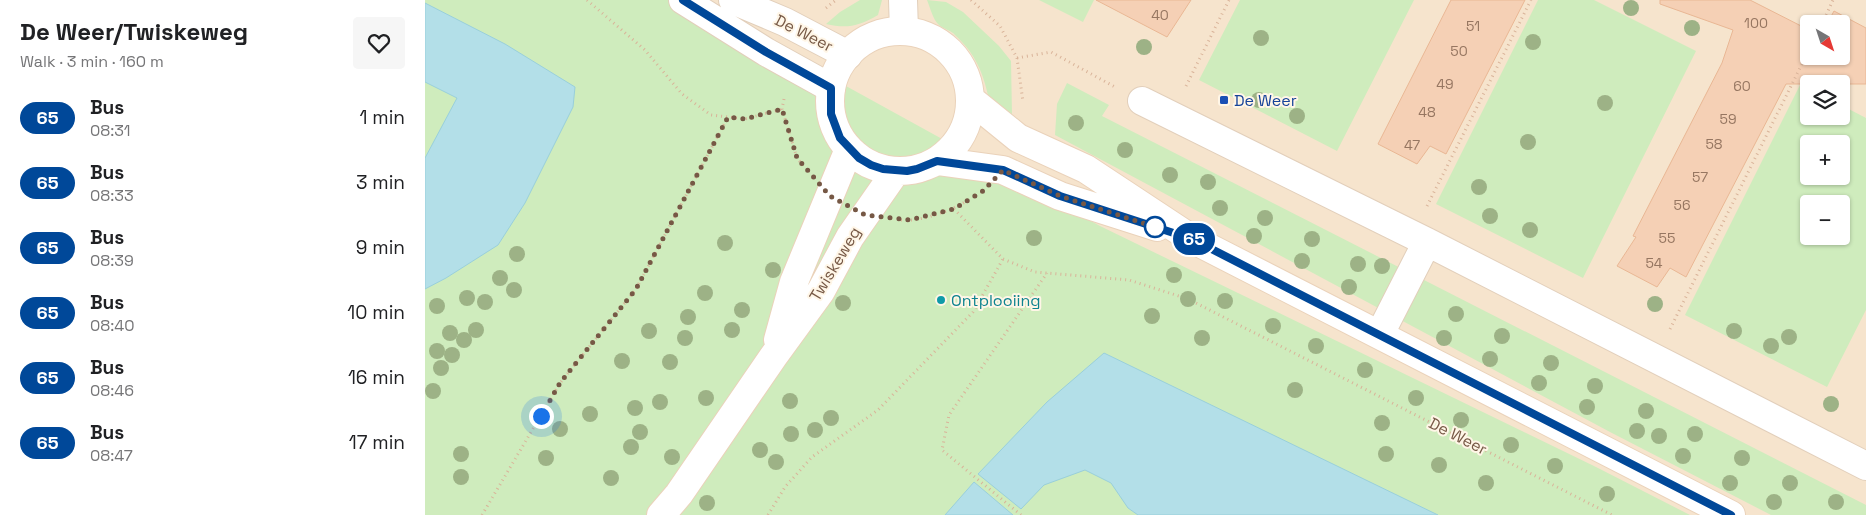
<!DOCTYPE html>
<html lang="en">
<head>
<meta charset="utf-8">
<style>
	body { margin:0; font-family:"Space Grotesk",sans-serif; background:#f6f6f6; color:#202124; height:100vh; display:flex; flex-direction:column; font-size:19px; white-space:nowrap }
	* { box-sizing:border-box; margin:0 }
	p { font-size:16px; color:#757577 }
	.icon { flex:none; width:28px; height:28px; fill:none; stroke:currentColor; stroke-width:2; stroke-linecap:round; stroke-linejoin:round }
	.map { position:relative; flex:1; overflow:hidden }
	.panel { display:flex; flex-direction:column; background:#fff; width:425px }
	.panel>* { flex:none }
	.badge { padding:0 10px; border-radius:16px; font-size:18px; line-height:32px }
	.needle { width:32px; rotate:141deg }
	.tools { position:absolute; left:1375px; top:15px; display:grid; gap:10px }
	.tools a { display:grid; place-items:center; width:50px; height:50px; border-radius:5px; background:#fff; box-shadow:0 1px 4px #0004; font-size:25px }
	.you { position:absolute; width:25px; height:25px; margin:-12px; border:4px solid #fff; border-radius:50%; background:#1a73e8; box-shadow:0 0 0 8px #1a73e833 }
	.map>.badge { position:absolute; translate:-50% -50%; box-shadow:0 0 0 2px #fff }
	.round { display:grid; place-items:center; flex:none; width:52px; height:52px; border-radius:5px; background:#f6f6f6 }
	.summary { display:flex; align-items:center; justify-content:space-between; height:85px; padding:0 20px }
	h1 { font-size:24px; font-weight:600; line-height:38px }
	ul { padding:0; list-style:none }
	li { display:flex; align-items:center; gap:15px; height:65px; padding:0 20px }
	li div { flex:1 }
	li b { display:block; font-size:19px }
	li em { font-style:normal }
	li .badge { min-width:55px; font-weight:700; text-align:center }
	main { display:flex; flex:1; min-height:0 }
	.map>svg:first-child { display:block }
</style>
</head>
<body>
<main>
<section class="panel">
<div class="summary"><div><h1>De Weer/Twiskeweg</h1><p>Walk · 3 min · 160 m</p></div><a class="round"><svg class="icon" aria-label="heart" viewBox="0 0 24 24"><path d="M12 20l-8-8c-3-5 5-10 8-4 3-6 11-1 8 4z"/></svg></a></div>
<ul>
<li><span class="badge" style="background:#004899;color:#fff">65</span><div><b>Bus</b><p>08:31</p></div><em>1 min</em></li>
<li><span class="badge" style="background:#004899;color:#fff">65</span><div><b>Bus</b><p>08:33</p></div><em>3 min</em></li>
<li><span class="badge" style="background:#004899;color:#fff">65</span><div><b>Bus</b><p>08:39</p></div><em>9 min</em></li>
<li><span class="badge" style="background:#004899;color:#fff">65</span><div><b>Bus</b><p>08:40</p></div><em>10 min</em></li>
<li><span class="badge" style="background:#004899;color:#fff">65</span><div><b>Bus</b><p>08:46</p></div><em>16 min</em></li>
<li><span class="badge" style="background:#004899;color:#fff">65</span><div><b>Bus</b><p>08:47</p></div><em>17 min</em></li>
</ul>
</section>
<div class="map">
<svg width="1441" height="515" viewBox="0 0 1441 515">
	<rect width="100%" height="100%" fill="#fef3df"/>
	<path fill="#f6e4cd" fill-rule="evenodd" d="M0,0H1441V515H0ZM1384,24H1416V56H1384ZM1384,84H1416V116H1384ZM1384,144H1416V176H1384ZM1384,204H1416V236H1384Z"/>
	<path fill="#cfecbd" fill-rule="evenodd" d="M0,0H265L675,226L1171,467L1265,515H0Z
		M435,0H457L453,15C434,26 422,29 401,24L415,12Z
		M502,0L521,2L538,12L574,46L586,61L587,115L564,100C559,74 550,53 530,35C526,30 518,29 514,25C508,20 505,7 502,0Z
		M614,0H669L658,22Z
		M815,0H989L912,151L774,80Z
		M1113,0H1169L1271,51L1158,278L1011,204Z
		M642,83L684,105L677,116L1441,505V515H1346L1185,432L630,135L632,104Z
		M1375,85L1384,89V116H1416V105L1441,118V310L1402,387L1260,315ZM1384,144H1416V176H1384ZM1384,204H1416V236H1384Z"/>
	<path fill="#b3dfe8" stroke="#99cfdb" d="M0,3L80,44L150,87L148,107L100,203L73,245L21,278L0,289V158L32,98L0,82Z
		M679,353L1013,515H713L703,508L686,483L660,470L619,485L596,509L553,474L622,402Z
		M549,482L588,515H520Z"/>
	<path fill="#f5d0b5" stroke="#e9b794" d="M671,0H766L742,37Z
		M1026,0H1100L1021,154L1005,146L992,164L953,144Z
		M1235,0H1325L1384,30V56H1416V24H1402L1409,11L1441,28V84H1361L1261,277L1245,268L1232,287L1192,266L1211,237L1208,236L1297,63L1308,30L1235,4Z"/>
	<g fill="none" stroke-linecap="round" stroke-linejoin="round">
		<g stroke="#e2cfbb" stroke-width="30">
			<path id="minor" d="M258,0L341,52L406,88
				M308,0L360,22L423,55
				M478,0L479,31
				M717,101L1002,242L1441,466
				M955,334L1002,242"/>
		</g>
		<g stroke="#ead2ba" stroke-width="30">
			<path id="secondary" d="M405 101a70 70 0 1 1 140 0a70 70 0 1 1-140 0Z
				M545,99L593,138L661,169L767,239L1306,515
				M512,161L578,170L635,196L732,227
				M353,340L369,282L424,149
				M236,515L254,494L348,357L396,291L425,237L471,171"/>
		</g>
		<path stroke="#d9b399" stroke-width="3" stroke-dasharray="1 4" stroke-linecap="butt" d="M162,0L220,50L257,94L286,115L320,119L357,109
			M546,0L575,26L592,58L598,102
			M401,8L411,0
			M1397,24L1408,0
			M592,58L626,52L690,87
			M761,86L804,0
			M359,99L357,109L372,158L380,168
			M1002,206L1106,0
			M529,209L578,259L610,272L704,280L763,299L1187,515
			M476,220C497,222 528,210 545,199
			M1245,329L1384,50
			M57,515L135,383L211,289L303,117
			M343,515L360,487L387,457L453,410L548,312L578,259
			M596,515L517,450L524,415L622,273"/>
		<use href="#minor" stroke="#fff" stroke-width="28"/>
		<use href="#secondary" stroke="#fff" stroke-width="28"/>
	</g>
	<g fill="#9db286">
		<circle cx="1206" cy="8" r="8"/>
		<circle cx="1267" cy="28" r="8"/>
		<circle cx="836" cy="38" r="8"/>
		<circle cx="1108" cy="42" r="8"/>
		<circle cx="719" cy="47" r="8"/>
		<circle cx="834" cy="100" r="8"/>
		<circle cx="1180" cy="103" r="8"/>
		<circle cx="872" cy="116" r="8"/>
		<circle cx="651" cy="123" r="8"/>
		<circle cx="1103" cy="142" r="8"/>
		<circle cx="700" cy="150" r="8"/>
		<circle cx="745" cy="175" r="8"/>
		<circle cx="783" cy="182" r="8"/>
		<circle cx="1054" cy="187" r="8"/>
		<circle cx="795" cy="208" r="8"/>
		<circle cx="1065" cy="216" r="8"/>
		<circle cx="840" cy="218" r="8"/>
		<circle cx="1105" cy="230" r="8"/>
		<circle cx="829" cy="236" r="8"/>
		<circle cx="609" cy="238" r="8"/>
		<circle cx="887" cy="239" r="8"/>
		<circle cx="300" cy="243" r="8"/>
		<circle cx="92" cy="254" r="8"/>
		<circle cx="877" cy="261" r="8"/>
		<circle cx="933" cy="264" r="8"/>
		<circle cx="957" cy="266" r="8"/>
		<circle cx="348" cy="270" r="8"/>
		<circle cx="749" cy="275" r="8"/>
		<circle cx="75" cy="278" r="8"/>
		<circle cx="924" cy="287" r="8"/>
		<circle cx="89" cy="290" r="8"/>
		<circle cx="280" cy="293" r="8"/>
		<circle cx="42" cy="298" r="8"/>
		<circle cx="763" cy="299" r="8"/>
		<circle cx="800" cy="301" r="8"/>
		<circle cx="60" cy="302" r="8"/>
		<circle cx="418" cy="303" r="8"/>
		<circle cx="1230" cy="304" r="8"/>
		<circle cx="12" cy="306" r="8"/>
		<circle cx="317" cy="310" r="8"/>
		<circle cx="1031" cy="314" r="8"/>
		<circle cx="727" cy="316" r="8"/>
		<circle cx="263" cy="317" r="8"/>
		<circle cx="848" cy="326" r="8"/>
		<circle cx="51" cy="330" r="8"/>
		<circle cx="307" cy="330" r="8"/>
		<circle cx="224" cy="331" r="8"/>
		<circle cx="1309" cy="331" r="8"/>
		<circle cx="25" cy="333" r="8"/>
		<circle cx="1077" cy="336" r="8"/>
		<circle cx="1364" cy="337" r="8"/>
		<circle cx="260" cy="338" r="8"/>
		<circle cx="777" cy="338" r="8"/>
		<circle cx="1019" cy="338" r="8"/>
		<circle cx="39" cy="340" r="8"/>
		<circle cx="891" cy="346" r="8"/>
		<circle cx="1346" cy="346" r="8"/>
		<circle cx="12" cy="351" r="8"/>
		<circle cx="27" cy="355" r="8"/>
		<circle cx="1065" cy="359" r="8"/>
		<circle cx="197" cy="361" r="8"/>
		<circle cx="245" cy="362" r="8"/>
		<circle cx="1126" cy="363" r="8"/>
		<circle cx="16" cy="368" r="8"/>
		<circle cx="940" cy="370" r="8"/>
		<circle cx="1114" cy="383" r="8"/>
		<circle cx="1170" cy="386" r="8"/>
		<circle cx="870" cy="390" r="8"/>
		<circle cx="8" cy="391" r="8"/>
		<circle cx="281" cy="398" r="8"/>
		<circle cx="991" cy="398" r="8"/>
		<circle cx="365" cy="401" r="8"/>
		<circle cx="235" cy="402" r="8"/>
		<circle cx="1406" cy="404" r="8"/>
		<circle cx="1162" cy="407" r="8"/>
		<circle cx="210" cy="408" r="8"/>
		<circle cx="1221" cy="411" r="8"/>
		<circle cx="165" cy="414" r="8"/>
		<circle cx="406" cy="418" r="8"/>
		<circle cx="1036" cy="420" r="8"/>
		<circle cx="957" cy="423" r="8"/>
		<circle cx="135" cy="429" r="8"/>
		<circle cx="390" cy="430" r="8"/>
		<circle cx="1212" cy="431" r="8"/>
		<circle cx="215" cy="432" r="8"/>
		<circle cx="366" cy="434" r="8"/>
		<circle cx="1270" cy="434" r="8"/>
		<circle cx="1234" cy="436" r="8"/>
		<circle cx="1086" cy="445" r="8"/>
		<circle cx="206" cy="447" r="8"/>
		<circle cx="335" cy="450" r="8"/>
		<circle cx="36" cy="454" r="8"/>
		<circle cx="961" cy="454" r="8"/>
		<circle cx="1258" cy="456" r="8"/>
		<circle cx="247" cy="457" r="8"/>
		<circle cx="121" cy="458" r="8"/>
		<circle cx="1317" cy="458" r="8"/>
		<circle cx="351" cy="462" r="8"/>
		<circle cx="1014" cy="465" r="8"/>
		<circle cx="1130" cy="466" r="8"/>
		<circle cx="36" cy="477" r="8"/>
		<circle cx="186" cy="478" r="8"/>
		<circle cx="1061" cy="483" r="8"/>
		<circle cx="1305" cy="483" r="8"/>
		<circle cx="1365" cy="483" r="8"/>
		<circle cx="1182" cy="494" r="8"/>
		<circle cx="1349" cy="502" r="8"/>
		<circle cx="1411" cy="502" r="8"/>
		<circle cx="282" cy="503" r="8"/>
	</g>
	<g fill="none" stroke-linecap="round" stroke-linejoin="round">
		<g stroke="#fff" stroke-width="11">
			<path id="line" d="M258,0L341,52L406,88V114L415,138L434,158L446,165L458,169L482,171L492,169L512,161L578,170L635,196L767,239L1306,515"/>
		</g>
		<use href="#line" stroke="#004899" stroke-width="8"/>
		<path stroke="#765845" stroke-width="5" stroke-dasharray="0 9" d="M116,416L135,383L211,289L303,117L320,119L357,109L372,158L405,196L440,215L484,220L529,209L558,191L578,170L635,196L730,227"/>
	</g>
	<rect fill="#1a4fb4" stroke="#fff6e7" stroke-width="2" x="794" y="95" width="10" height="10" rx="2.5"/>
	<circle fill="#fff" stroke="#004899" stroke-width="2.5" cx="730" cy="227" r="10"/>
	<circle fill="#0f9aa8" stroke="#fff6e7" stroke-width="2" cx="516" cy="300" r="5"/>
	<g text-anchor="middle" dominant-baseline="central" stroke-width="4" stroke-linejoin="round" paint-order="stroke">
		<g font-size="14" fill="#967661">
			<text x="735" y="15">40</text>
			<text x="1331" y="23">100</text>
			<text x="1048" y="26">51</text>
			<text x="1034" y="51">50</text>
			<text x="1020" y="84">49</text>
			<text x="1317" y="86">60</text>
			<text x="1002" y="112">48</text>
			<text x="1303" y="119">59</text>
			<text x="1289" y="144">58</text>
			<text x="987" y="145">47</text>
			<text x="1275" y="177">57</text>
			<text x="1257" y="205">56</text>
			<text x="1242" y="238">55</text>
			<text x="1229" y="263">54</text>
		</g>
		<g font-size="16" fill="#765845" stroke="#fff6e7">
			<text transform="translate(379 33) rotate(27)">De Weer</text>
			<text transform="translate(410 264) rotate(-59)">Twiskeweg</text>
			<text transform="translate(1033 436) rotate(27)">De Weer</text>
		</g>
		<g font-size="16" fill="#164399" stroke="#fff6e7" text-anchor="start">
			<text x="809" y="100">De Weer</text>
		</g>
		<g font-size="16" fill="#0d838f" stroke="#fff6e7" text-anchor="start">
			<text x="526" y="300">Ontplooiing</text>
		</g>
	</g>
</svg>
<div class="tools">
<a><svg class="needle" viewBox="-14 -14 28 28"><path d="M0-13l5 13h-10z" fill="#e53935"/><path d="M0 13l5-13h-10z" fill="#757577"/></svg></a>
<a><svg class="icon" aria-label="layers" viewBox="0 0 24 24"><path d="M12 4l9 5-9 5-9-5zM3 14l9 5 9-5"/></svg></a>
<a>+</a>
<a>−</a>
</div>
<div class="you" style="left:116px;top:416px"></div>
<b class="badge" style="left:769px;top:239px;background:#004899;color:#fff">65</b>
</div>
</main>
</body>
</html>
